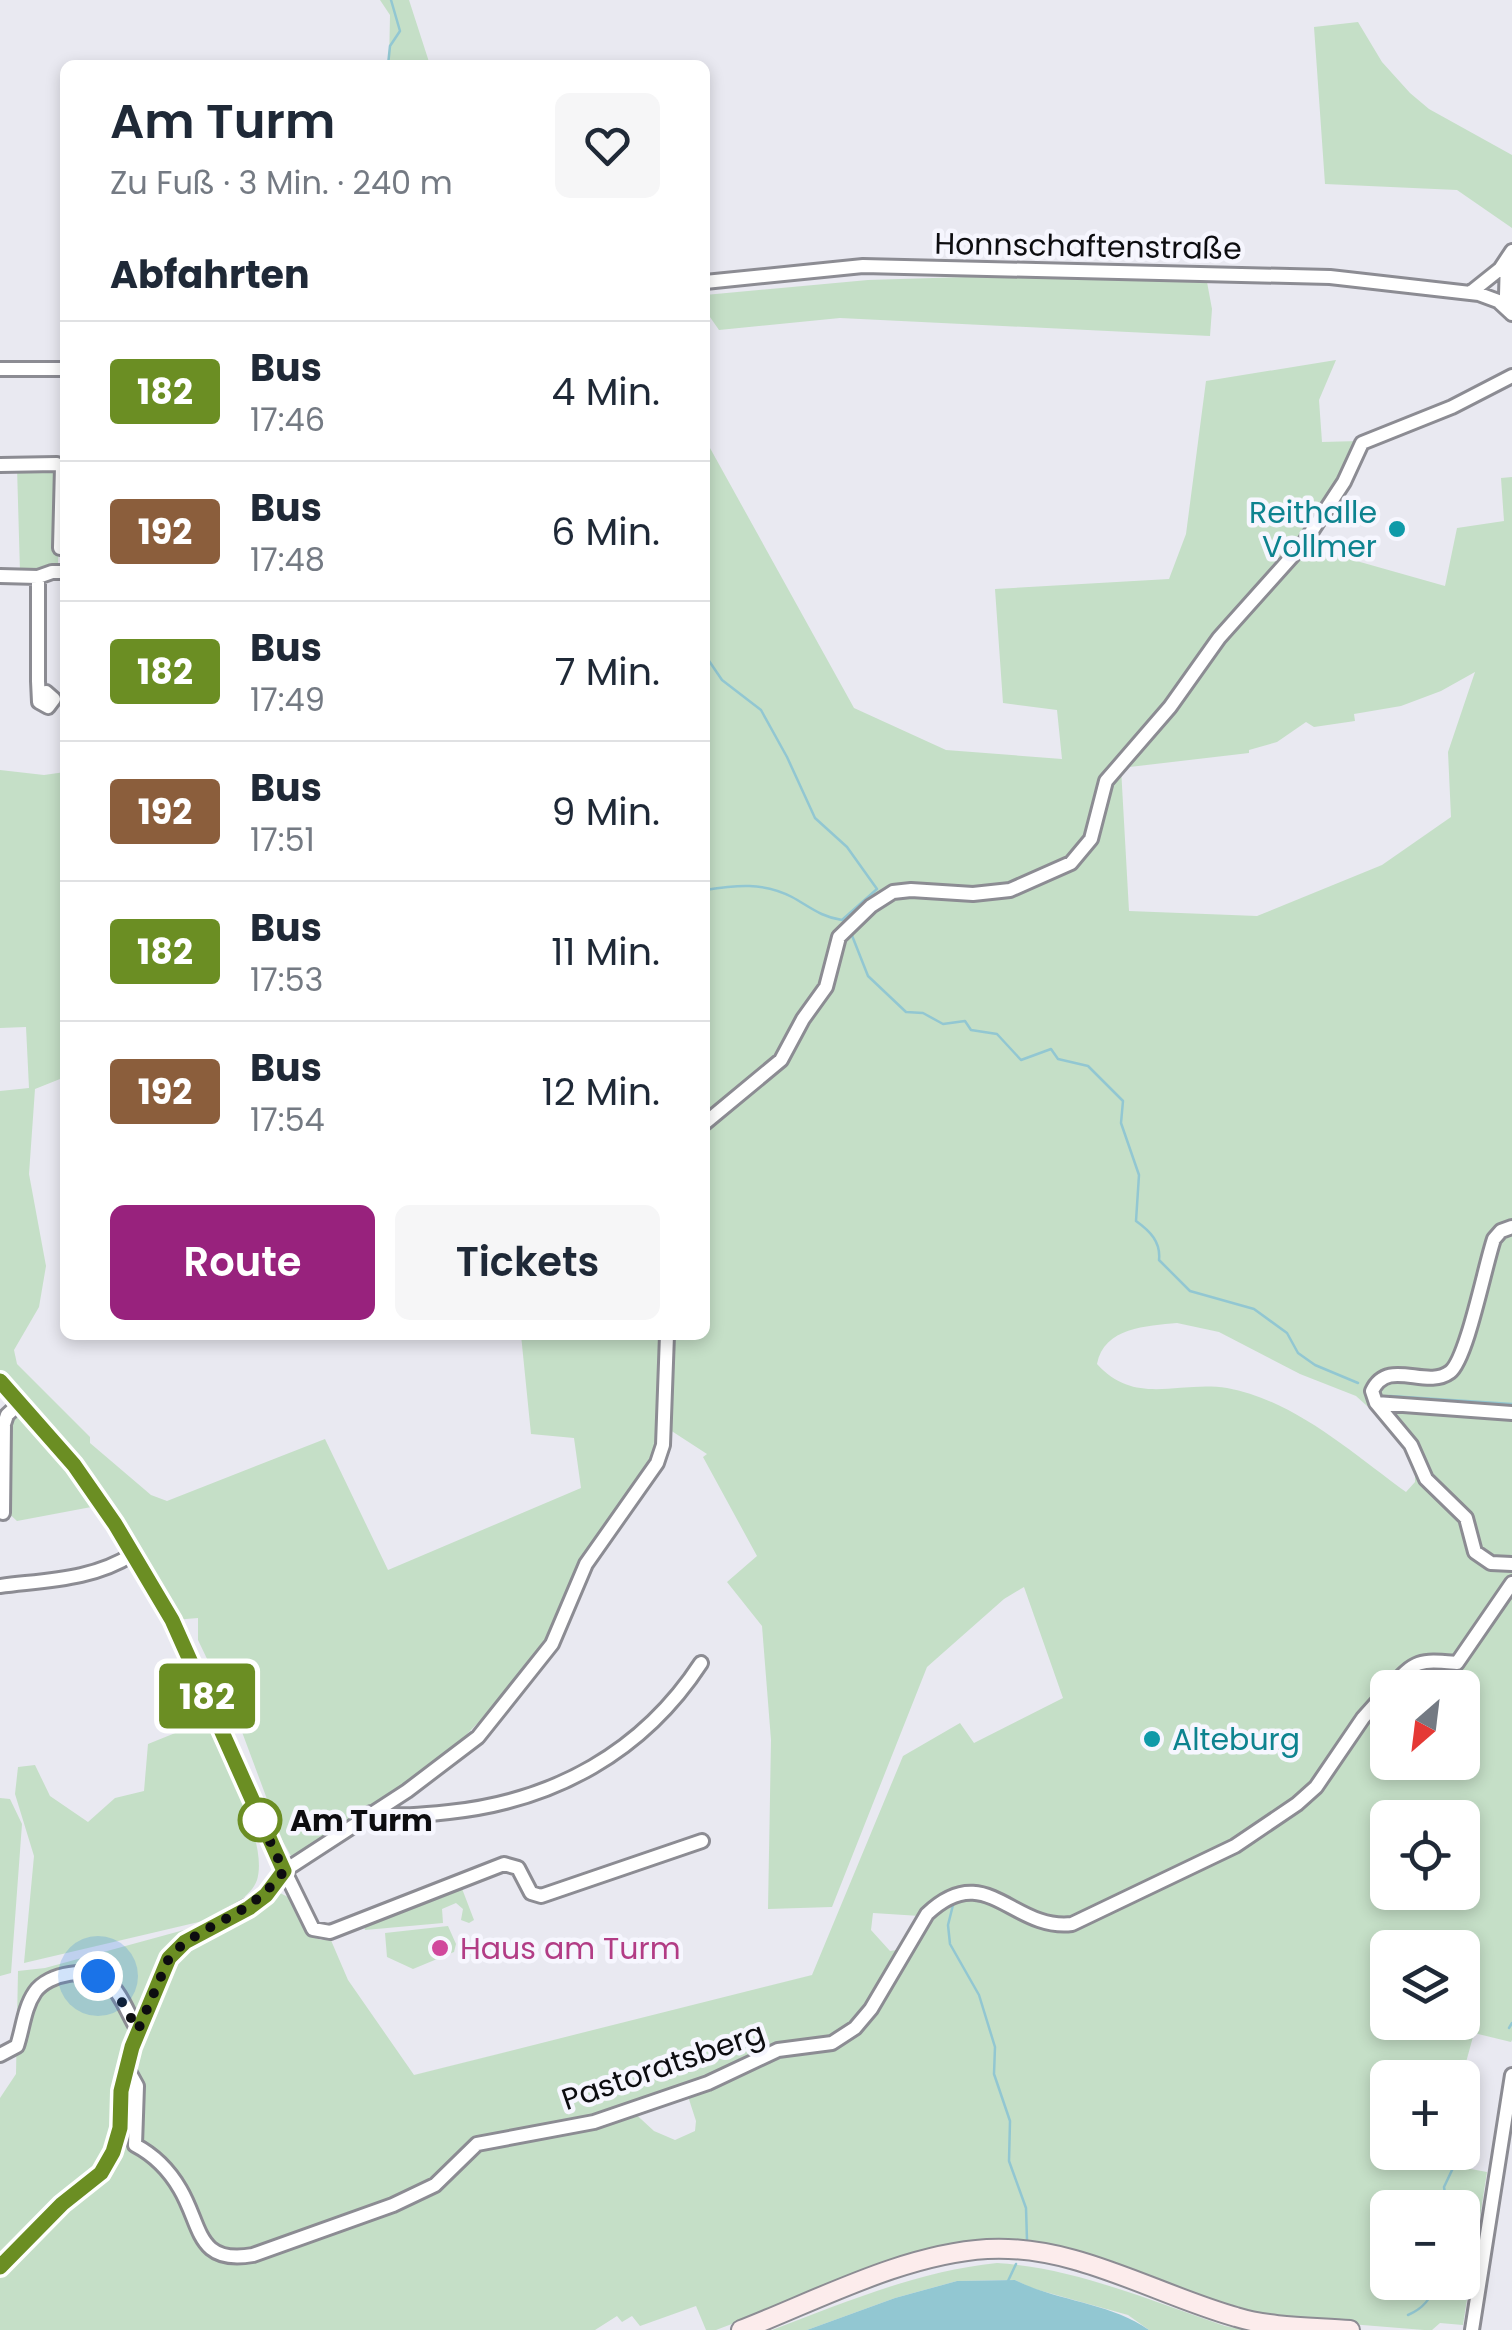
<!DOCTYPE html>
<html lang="de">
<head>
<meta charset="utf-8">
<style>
	body { margin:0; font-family:Poppins,sans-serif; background:#f6f6f7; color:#1f2937; height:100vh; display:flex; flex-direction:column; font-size:38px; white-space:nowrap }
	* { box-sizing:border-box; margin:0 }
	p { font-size:32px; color:#747a83 }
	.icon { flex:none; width:55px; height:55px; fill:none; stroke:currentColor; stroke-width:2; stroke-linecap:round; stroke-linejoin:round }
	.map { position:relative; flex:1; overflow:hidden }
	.side { position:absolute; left:60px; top:60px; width:650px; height:1280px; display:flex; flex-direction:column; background:#fff; border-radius:15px; box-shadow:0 5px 15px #0003 }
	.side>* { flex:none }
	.badge { padding:0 20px; border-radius:8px; font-size:35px; line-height:65px }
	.needle { width:65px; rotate:208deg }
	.tools { position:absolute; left:1370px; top:1670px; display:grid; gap:20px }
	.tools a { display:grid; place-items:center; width:110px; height:110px; border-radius:15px; background:#fff; box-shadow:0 5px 15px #0003; font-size:50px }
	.you { position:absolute; width:50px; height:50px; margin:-25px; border:8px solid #fff; border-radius:50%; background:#1a73e8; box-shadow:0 0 0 15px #1a73e833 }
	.map>.badge { position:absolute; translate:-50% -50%; box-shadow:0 0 0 5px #fff }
	h2 { padding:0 50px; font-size:38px; line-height:90px }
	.round { display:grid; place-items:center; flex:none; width:105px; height:105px; border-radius:15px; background:#f6f6f7 }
	.headline { display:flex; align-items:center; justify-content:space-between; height:170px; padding:0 50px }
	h1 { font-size:48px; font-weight:600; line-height:75px }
	.button { display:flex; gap:20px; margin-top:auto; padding:20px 50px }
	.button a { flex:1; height:115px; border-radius:15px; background:#98227d; color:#fff; font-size:40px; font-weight:600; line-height:115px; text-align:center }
	.button a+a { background:#f6f6f7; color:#1f2937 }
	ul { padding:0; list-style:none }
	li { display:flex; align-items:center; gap:30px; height:140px; padding:0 50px; border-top:2px solid #e0e1e3 }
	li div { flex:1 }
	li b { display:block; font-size:38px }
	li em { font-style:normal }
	li .badge { min-width:110px; font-weight:700; text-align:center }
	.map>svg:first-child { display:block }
</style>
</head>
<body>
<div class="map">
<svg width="1512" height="2330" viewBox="0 0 1512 2330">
	<rect width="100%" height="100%" fill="#e9e9f1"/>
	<path fill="#c5dfc7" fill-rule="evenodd" d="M380,0H409L430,65H389L390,15Z
		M1358,22L1382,62L1410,93L1429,109L1512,155V228L1457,190L1325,184L1314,27Z
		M998,276L1207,282L1212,309L1210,336L840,318L719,330L705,310V295L868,280Z
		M1336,360L1319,400L1322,442L1359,441L1300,545L1445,586L1457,528L1504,521L1501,478L1512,477V2040L1511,2042L1474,2033L1462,2077L1388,2078V2152L1448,2153L1449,2165L1487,2172L1463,2325L1440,2323L1432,2330H1424L1263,2317L1005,2243L813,2293L716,2330H706L696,2306L640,2326L632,2316L622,2322L617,2316L595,2330H0V2098L16,2074L18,1971L45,1968L184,1930L203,1921L24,1963L34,1856L15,1794L18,1767L35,1765L50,1796L88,1822L115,1798L144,1791L148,1744L205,1721C222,1758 269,1841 257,1880C253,1891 243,1898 236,1904L258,1894L264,1885L288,1897L308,1935L321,1940L330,1938L348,1980L414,2075L812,1975L903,1756L960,1723L974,1743L1063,1698L1024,1587L1004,1599L927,1667L832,1907L768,1909L771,1740L762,1626L727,1582L757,1556L703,1457L707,1454L667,1428L670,1335H705V439L854,708L946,750L1062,759L1057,710L1003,703L995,589L1169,579L1186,534L1206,381ZM1475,672L1448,752L1451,817L1382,865L1257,916L1129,911L1121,768L1249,753V750L1277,742L1306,722L1314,727L1355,721L1354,714L1401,706L1441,691ZM1177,1323L1219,1332L1300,1374L1356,1396L1396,1432L1415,1468V1482L1406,1492C1352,1453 1294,1400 1227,1388C1179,1380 1136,1407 1097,1364C1104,1327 1147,1326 1177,1323ZM1388,1688H1462V1762H1388ZM1388,1818H1462V1892H1388ZM873,1913L920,1916L910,1948L890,1951L871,1930ZM1388,1948H1462V2022H1388ZM685,2087L696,2121L695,2131L675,2140L654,2131L629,2108ZM1388,2208H1462V2282H1388Z
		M17,467H60L58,568L20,572Z
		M0,770L44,775L65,772V1077L35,1089L29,1174L46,1266L39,1307L14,1350L17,1364L90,1437V1443L151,1495L167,1501L325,1439L388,1570L581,1488L574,1438L531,1434L521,1335H662L659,1443L624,1500L577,1564L555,1631L499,1701L443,1759L299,1858L291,1856L283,1842L242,1732L198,1640V1618L174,1620L102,1505L17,1521L4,1509L5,1432L20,1405L0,1378V1091L29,1088L26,1027L0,1028Z
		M0,1798L10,1799L22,1824L11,1973L0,1976Z
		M461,1886L474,1920L469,1923L461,1920L463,1909L456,1903L442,1909L443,1923L365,1930L364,1925Z
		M448,1926L456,1944L454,1952L413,1969L387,1957L385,1933Z
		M997,2263C1076,2268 1151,2301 1225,2326L1247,2330H1149L1128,2315L1031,2288L1015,2280L957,2281L895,2298L807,2330H772C846,2302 918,2271 997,2263Z"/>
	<path fill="#92c7d2" d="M1015,2280C1059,2302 1109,2302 1149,2330H807L895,2298L957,2281Z"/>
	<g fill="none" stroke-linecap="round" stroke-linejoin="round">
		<path stroke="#92c7d2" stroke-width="2.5" d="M388,65L390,46L400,31L391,0
			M705,655L722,680L761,710L787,757L815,818L847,847L877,889L842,920C821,917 810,907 792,897C763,882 736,885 705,890
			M851,933L868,976L906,1012L923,1013L943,1024L965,1021L971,1030L997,1034L1021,1060L1051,1049L1058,1059L1088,1066L1123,1101L1121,1123L1139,1175L1136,1221C1150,1231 1161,1242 1159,1260L1190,1291L1254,1309L1287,1333L1298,1353L1315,1365L1358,1383
			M1390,1396L1512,1404
			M954,1901L948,1925L950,1944L979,1995L995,2047L994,2074L1010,2121L1009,2161L1026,2208L1027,2240
			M1509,2028L1512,2023
			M1447,2208L1444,2187L1453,2168
			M1008,2281L1016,2264
			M1408,2315C1422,2309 1433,2298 1434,2282"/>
		<g stroke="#8c8c93" stroke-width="18">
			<path id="street" d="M1507,260L1506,295L1512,314
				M705,282L863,266L1330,277L1479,294L1498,301L1512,314
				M1470,293L1500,269L1512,251
				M0,369H65
				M0,465L57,464L65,468
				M60,548L62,466
				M0,576L38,577L52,572H65
				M38,577V681L39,702L48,707L54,699L46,692L39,699
				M705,1123L781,1060L803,1019L826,987L839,937L871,906L893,892L911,890L973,894L1010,890L1071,863L1091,839L1106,781L1170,707L1219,638L1304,543L1344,482L1362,443L1452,407L1512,376
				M1512,1227L1501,1231L1494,1239C1485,1265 1467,1359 1450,1372C1426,1390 1388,1357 1372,1391L1376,1403L1411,1445L1426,1479L1466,1518L1475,1552L1491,1563L1512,1564
				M0,1381L74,1465L115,1524L172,1619L266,1833L313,1929L330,1932L504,1864L518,1868L531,1893L541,1896L702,1841
				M1376,1403L1512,1413
				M3,1513L4,1424L7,1415L20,1403
				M0,1586C46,1580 93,1580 133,1554
				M1390,1688C1416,1659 1420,1660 1457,1663L1512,1583
				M371,1813C398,1817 422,1815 449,1812C554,1801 643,1752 701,1663
				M0,2055L17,2046C23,2028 24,2008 35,1992C48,1973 90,1966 108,1982C122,1994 128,2015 138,2030
				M127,2068L137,2086L135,2145C154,2155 169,2170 180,2189C202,2226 196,2265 253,2255L393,2205L435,2185L477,2144L594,2122L708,2083L778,2050L832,2043L855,2028L871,2009L927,1914C986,1858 1012,1931 1072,1924L1235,1846L1297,1804L1316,1787L1363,1718L1388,1690
				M0,2267L62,2204L101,2173L113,2152L120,2129L121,2091L132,2047L169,1958L185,1942L267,1895L284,1871L407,1791L478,1737L552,1644L586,1564L657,1463L663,1445L667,1335
				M1472,2330L1512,2075"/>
		</g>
		<g stroke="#8c8c93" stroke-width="22">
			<path id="secondary" d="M741,2330C818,2300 904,2254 987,2249C1075,2244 1154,2294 1236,2317C1272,2328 1313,2327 1350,2330"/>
		</g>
		<use href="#street" stroke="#fff" stroke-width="12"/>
		<use href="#secondary" stroke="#fcecec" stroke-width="18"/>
	</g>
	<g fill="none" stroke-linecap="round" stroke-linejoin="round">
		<g stroke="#fff" stroke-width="22">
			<path id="line" d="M0,1381L74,1465L115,1524L172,1620L284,1871L266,1895L249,1908L185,1942L169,1958L132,2047L121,2091L120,2128L113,2152L101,2173L62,2204L0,2267"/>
		</g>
		<use href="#line" stroke="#6b8e23" stroke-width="15"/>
		<path stroke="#0d0d10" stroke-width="10" stroke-dasharray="0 18" d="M98,1976L116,1992L138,2030L169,1958L176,1950C217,1917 249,1917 284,1871L260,1820"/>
	</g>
	<g fill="#0f9aa8" stroke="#f6f6fe" stroke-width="4">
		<circle cx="1397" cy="529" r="10"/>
		<circle cx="1152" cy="1739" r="10"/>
	</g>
	<circle fill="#fff" stroke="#6b8e23" stroke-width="5" cx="260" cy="1820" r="20"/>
	<circle fill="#d1479c" stroke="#f6f6fe" stroke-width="4" cx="440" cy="1948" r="10"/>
	<g text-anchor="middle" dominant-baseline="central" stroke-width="9" stroke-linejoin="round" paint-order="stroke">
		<g font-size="30" fill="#0d0d10" stroke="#f6f6fe">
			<text transform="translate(1088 246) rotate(1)">Honnschaftenstraße</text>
			<text transform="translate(663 2066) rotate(-19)">Pastoratsberg</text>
		</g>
		<g font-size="30" fill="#0d838f" stroke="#f6f6fe" text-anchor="end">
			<text x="1377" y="512">Reithalle<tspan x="1377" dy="34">Vollmer</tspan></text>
			<text x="1172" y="1739" text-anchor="start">Alteburg</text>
		</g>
		<g font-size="30" font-weight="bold" fill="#0d0d10" stroke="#f6f6fe" text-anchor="start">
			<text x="290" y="1820">Am Turm</text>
		</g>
		<g font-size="30" fill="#b23c85" stroke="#f6f6fe" text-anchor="start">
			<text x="460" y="1948">Haus am Turm</text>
		</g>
	</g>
</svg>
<div class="tools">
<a><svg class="needle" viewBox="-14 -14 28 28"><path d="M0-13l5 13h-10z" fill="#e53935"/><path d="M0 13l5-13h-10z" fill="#747a83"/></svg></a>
<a><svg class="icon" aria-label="locate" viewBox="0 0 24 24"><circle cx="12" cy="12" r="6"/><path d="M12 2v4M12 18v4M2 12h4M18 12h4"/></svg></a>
<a><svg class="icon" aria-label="layers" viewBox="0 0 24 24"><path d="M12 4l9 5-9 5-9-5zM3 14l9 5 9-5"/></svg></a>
<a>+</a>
<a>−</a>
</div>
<div class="you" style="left:98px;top:1976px"></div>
<b class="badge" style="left:207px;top:1696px;background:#6b8e23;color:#fff">182</b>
<section class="side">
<div class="headline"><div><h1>Am Turm</h1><p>Zu Fuß · 3 Min. · 240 m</p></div><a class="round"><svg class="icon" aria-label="heart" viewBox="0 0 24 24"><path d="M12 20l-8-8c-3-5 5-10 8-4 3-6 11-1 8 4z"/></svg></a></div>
<h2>Abfahrten</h2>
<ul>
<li><span class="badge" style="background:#6b8e23;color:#fff">182</span><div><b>Bus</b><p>17:46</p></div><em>4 Min.</em></li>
<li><span class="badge" style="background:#8b5e3c;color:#fff">192</span><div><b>Bus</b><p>17:48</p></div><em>6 Min.</em></li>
<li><span class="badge" style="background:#6b8e23;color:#fff">182</span><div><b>Bus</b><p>17:49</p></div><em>7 Min.</em></li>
<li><span class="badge" style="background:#8b5e3c;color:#fff">192</span><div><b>Bus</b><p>17:51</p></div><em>9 Min.</em></li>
<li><span class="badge" style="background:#6b8e23;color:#fff">182</span><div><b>Bus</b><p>17:53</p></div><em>11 Min.</em></li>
<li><span class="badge" style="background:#8b5e3c;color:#fff">192</span><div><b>Bus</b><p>17:54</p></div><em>12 Min.</em></li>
</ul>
<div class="button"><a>Route</a><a>Tickets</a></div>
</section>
</div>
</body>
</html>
